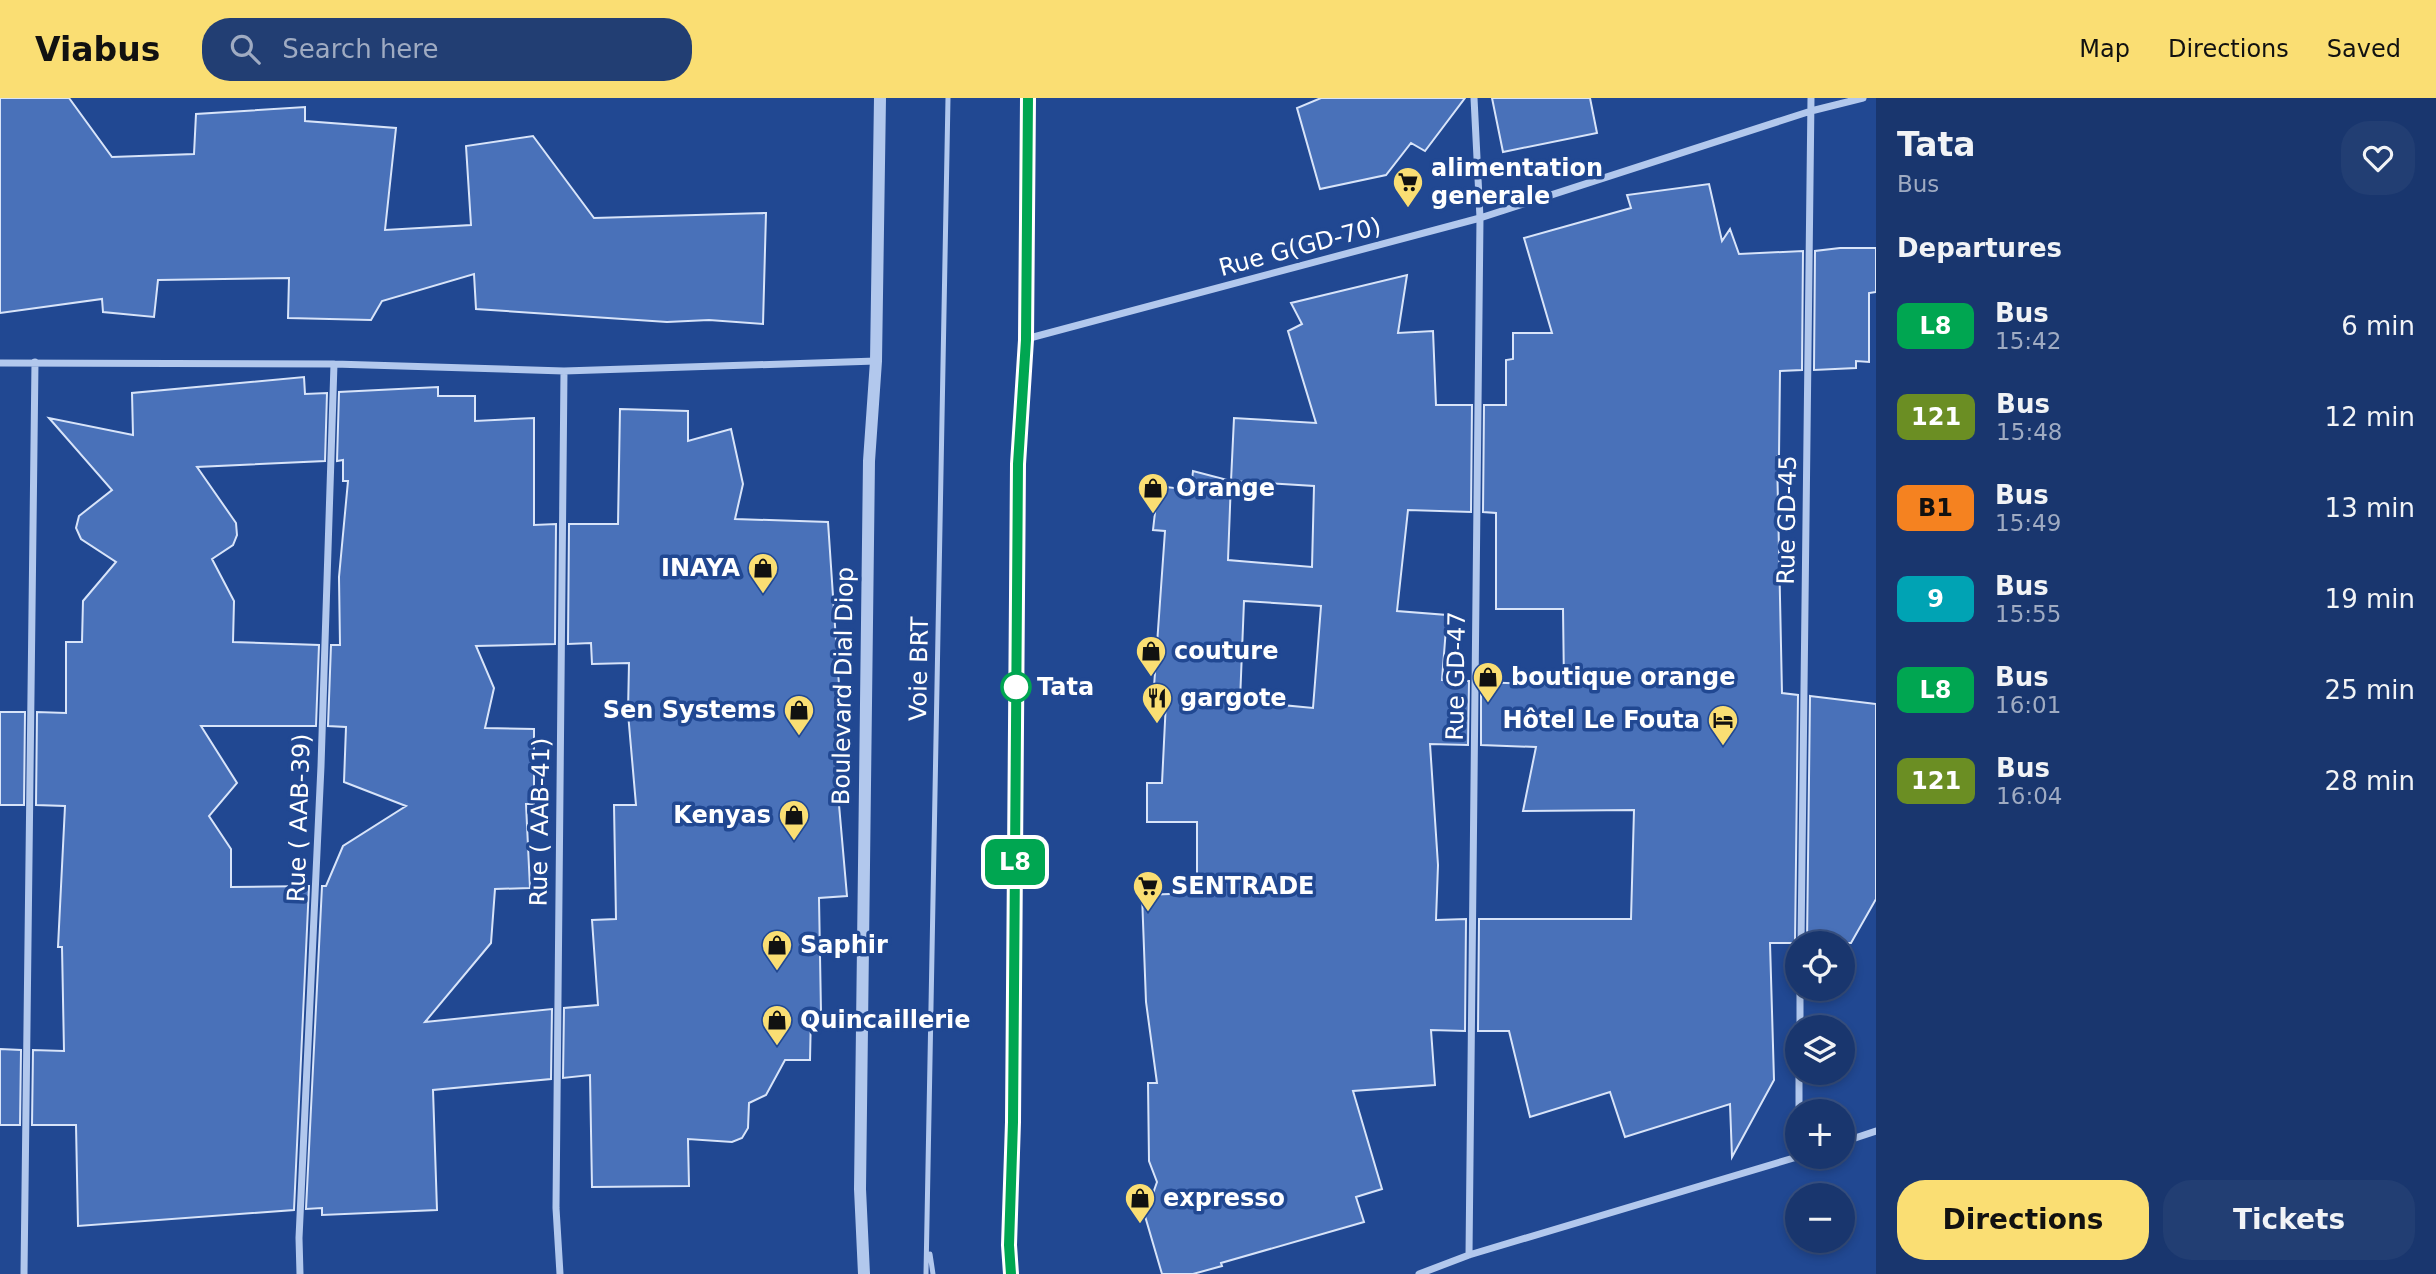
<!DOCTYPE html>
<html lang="en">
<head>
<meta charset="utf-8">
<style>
	body { margin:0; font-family:"DejaVu Sans",sans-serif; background:#223e73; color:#f1f3f6; height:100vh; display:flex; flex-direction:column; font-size:26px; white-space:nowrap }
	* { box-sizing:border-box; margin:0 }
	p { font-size:23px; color:#9fabc2 }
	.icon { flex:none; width:38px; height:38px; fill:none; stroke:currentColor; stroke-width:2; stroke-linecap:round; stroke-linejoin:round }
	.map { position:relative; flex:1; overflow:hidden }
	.side { display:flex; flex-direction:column; background:#19366e; width:560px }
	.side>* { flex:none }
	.badge { padding:0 14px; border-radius:10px; font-size:24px; line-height:46px }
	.tools { position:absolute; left:1785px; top:833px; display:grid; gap:14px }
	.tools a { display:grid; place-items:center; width:70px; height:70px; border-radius:50%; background:#19366e; box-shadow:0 4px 10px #0003,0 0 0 2px #375081; font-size:35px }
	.map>.badge { position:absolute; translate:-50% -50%; box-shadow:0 0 0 4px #fff }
	h2 { padding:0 21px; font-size:26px; line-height:63px }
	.round { display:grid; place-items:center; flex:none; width:74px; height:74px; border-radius:28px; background:#223e73 }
	.headline { display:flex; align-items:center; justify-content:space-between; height:119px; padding:0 21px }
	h1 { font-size:33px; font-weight:600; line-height:52px }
	.cta { display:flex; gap:14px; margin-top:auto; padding:14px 21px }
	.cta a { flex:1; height:80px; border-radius:28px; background:#fade73; color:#111; font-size:28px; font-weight:600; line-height:80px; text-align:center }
	.cta a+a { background:#223e73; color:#f1f3f6 }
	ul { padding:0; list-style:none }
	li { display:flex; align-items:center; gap:21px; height:91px; padding:0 21px }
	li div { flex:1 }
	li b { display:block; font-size:26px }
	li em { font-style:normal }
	li .badge { min-width:77px; font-weight:700; text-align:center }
	header { display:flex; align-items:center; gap:42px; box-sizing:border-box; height:98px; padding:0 35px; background:#fade73; color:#111 }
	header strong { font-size:33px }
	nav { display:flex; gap:38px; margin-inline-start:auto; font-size:24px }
	.search { width:490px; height:63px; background:#223e73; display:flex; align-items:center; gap:18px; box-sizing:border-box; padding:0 24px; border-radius:28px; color:#9fabc2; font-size:26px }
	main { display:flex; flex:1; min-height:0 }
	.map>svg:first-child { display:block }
</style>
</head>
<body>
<header>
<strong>Viabus</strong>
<div class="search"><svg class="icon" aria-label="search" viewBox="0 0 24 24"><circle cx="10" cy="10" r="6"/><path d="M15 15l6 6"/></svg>Search here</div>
<nav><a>Map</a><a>Directions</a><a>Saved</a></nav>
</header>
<main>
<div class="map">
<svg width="1876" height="1176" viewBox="0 0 1876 1176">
	<rect width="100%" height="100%" fill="#214892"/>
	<path fill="#4971b9" stroke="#d8e4f9" stroke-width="2" fill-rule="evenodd" d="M0,0H69L112,59L194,56L196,16L305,9V23L396,30L385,132L471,127L466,48L533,38L594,120L766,115L763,226L709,222L667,224L476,211L474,176L382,203L371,222L288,220L289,180L158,182L154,219L103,214L102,201L0,215Z
		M1321,0H1465L1425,53L1411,45L1386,77L1320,91L1297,10Z
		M1492,0H1590L1597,35L1503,54Z
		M1709,86L1722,143L1730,131L1739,156L1803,153L1802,272L1780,273L1779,358H1777L1782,595L1798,597L1795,845H1770L1774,982L1732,1059L1730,1006L1625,1039L1610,994L1530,1019L1509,933H1478L1479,821H1631L1634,712L1523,713L1536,649L1481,647V584L1564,587L1563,511H1496V415L1483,414L1484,307H1506V262L1513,261V235H1552L1524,140L1631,110L1627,97Z
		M1840,150H1876V194L1869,195V264L1856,263V270L1814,272L1815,153Z
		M1407,177L1398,235L1433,233L1436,307H1472L1471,414L1408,412L1397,513L1447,517L1442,582L1469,583L1468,647L1430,646L1438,767L1436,822L1466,821L1465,933L1431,932L1435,987L1353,993L1382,1091L1356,1099L1364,1124L1221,1165L1222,1168L1193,1176H1162L1145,1118L1157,1084L1149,1063L1148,985H1157L1146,904L1142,797L1197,795V724H1147V685H1162L1166,603H1153L1165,433L1153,432L1158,388L1191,392L1193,373L1231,383L1234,320L1316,325L1288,233L1302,226L1291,205ZM1231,383L1314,388L1312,469L1228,462ZM1244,503L1321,508L1313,610L1240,603Z
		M304,279L305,296L327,295L325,363L197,369L236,425L237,437L233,447L212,461L234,503L233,544L319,547L316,628H201L237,685L209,718L231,751V789L309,788L294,1112L78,1128L76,1027H32L33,952L64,953L62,849H58L65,708L36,707L37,614L66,615V544H82L83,503L116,464L81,441L76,430L79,418L112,392L49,320L133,337L132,295Z
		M438,289V298H475V323L534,320V427L556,426L555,546L476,548L494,590L485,630L534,631V706H526L530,790L495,791L491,845L425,924L552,911L551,981L433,992L437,1112L322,1117V1110L306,1111L322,788H326L343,748L406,708L344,684L346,629L328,628L331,547H340L339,479L348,383H343V362L337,363L339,294Z
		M620,311L688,313V343L731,331L743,386L735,421L828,424L844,661H835L847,798L819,800L821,915L811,914L810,962H785L766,997L749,1005L748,1030L742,1040L732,1044L688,1041L689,1088L592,1089L590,977L563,980L564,910L598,907L592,822L616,821L614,707H636L628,615L629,565L592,566L591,545L568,546L569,426H618Z
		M1810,598L1876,606V801L1851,845H1807Z
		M0,614H25L24,707H0Z
		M0,951L21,952L20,1027H0Z"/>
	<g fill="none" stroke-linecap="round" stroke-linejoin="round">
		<path stroke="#b2c8ed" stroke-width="5" d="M930,1156L933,1176
			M926,1176L948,0"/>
		<path stroke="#b2c8ed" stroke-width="7" d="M1026,241L1480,120L1811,13L1863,0
			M0,265L334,266L564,273L876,263
			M1801,845L1811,0
			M1800,929V891
			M1799,1013V975
			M1843,1044L1876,1033
			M1469,1157L1480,120L1474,0
			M24,1176L35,264
			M300,1176L299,1140L321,668L334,266
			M560,1176L556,1110L564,273
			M1419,1176L1469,1157L1797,1059"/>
		<path stroke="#b2c8ed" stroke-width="12" d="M864,1176L860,1091L869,363L876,263L880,0"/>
		<path stroke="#dee8fa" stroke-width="14" d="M1011,1176L1009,1147L1013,1024L1018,366L1026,241L1028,0"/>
	</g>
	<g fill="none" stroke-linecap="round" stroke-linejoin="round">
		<g stroke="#fff" stroke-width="16">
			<path id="line" d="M1011,1176L1009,1147L1013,1024L1018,366L1026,242L1028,0"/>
		</g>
		<use href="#line" stroke="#00a651" stroke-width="10"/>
	</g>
	<defs>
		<g id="supermarket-pin" transform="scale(1.575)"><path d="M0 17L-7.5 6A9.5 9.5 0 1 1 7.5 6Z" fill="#fade73" stroke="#214892"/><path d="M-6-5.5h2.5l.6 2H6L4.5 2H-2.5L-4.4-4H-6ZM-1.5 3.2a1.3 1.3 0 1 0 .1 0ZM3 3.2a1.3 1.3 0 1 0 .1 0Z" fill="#111"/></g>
		<g id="shop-pin" transform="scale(1.575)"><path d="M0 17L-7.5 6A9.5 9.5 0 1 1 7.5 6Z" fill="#fade73" stroke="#214892"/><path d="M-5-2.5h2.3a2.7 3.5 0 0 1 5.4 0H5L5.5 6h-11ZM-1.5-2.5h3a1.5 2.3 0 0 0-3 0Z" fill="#111"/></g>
		<g id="restaurant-pin" transform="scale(1.575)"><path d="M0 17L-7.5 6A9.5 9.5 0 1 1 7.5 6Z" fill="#fade73" stroke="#214892"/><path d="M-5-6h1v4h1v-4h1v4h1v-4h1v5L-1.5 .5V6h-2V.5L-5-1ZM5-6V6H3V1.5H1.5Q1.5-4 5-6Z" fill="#111"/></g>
		<g id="hotel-pin" transform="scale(1.575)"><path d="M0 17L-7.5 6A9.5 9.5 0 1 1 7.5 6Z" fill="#fade73" stroke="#214892"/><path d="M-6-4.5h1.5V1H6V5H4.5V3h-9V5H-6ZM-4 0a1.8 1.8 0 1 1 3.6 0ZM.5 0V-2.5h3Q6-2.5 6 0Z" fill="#111"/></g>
	</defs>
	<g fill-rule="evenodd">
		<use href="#supermarket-pin" x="1408" y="84"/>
		<use href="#shop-pin" x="1153" y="390"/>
		<use href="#shop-pin" x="763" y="470"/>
		<use href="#shop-pin" x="1151" y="553"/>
		<use href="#shop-pin" x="1488" y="579"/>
		<use href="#restaurant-pin" x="1157" y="600"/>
		<use href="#shop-pin" x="799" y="612"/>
		<use href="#hotel-pin" x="1723" y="622"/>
		<use href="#shop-pin" x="794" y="717"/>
		<use href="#supermarket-pin" x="1148" y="788"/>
		<use href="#shop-pin" x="777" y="847"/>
		<use href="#shop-pin" x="777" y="922"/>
		<use href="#shop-pin" x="1140" y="1100"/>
	</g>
	<circle fill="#fff" stroke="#00a651" stroke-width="3.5" cx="1016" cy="589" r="14"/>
	<g text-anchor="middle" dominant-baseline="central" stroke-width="7" stroke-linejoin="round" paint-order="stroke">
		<g font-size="24" font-weight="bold" fill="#fff" stroke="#214892" text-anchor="start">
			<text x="1431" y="70">alimentation<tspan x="1431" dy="28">generale</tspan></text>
			<text x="1176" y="390">Orange</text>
			<text x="740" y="470" text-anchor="end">INAYA</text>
			<text x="1174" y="553">couture</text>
			<text x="1511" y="579">boutique orange</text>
			<text x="1180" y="600">gargote</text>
			<text x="776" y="612" text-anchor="end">Sen Systems</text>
			<text x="1700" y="622" text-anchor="end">Hôtel Le Fouta</text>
			<text x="771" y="717" text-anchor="end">Kenyas</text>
			<text x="1171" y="788">SENTRADE</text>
			<text x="800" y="847">Saphir</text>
			<text x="800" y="922">Quincaillerie</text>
			<text x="1163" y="1100">expresso</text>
		</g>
		<g font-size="24" fill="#fff" stroke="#214892">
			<text transform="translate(1300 149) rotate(-15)">Rue G(GD-70)</text>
			<text transform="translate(1787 422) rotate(-89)">Rue GD-45</text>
			<text transform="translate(919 571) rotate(-89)">Voie BRT</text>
			<text transform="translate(1456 578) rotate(-89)">Rue GD-47</text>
			<text transform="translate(843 588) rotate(-89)">Boulevard Dial Diop</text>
			<text transform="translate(299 720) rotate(-88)">Rue ( AAB-39)</text>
			<text transform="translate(540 724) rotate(-89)">Rue ( AAB-41)</text>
		</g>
		<g font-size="24" font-weight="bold" fill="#fff" stroke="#214892" text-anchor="start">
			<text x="1037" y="589">Tata</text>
		</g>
	</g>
</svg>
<div class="tools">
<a><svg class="icon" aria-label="locate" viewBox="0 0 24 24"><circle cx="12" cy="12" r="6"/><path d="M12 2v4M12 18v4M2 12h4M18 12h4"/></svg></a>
<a><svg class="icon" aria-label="layers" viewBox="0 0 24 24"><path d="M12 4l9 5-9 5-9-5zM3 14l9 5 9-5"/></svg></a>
<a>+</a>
<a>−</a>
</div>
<b class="badge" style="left:1015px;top:764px;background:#00a651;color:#fff">L8</b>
</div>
<section class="side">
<div class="headline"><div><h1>Tata</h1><p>Bus</p></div><a class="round"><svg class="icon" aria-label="heart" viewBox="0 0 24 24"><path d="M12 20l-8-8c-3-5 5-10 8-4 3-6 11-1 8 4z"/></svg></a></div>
<h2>Departures</h2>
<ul>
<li><span class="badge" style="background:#00a651;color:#fff">L8</span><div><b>Bus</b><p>15:42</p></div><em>6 min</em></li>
<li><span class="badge" style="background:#6b8e23;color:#fff">121</span><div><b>Bus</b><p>15:48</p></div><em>12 min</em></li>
<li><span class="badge" style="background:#f58220;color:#111">B1</span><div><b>Bus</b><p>15:49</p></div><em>13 min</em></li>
<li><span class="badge" style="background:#00a3b4;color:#fff">9</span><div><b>Bus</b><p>15:55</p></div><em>19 min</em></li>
<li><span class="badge" style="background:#00a651;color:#fff">L8</span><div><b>Bus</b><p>16:01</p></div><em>25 min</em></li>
<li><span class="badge" style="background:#6b8e23;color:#fff">121</span><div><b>Bus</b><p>16:04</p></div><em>28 min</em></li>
</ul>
<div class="cta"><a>Directions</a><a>Tickets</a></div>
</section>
</main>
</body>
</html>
